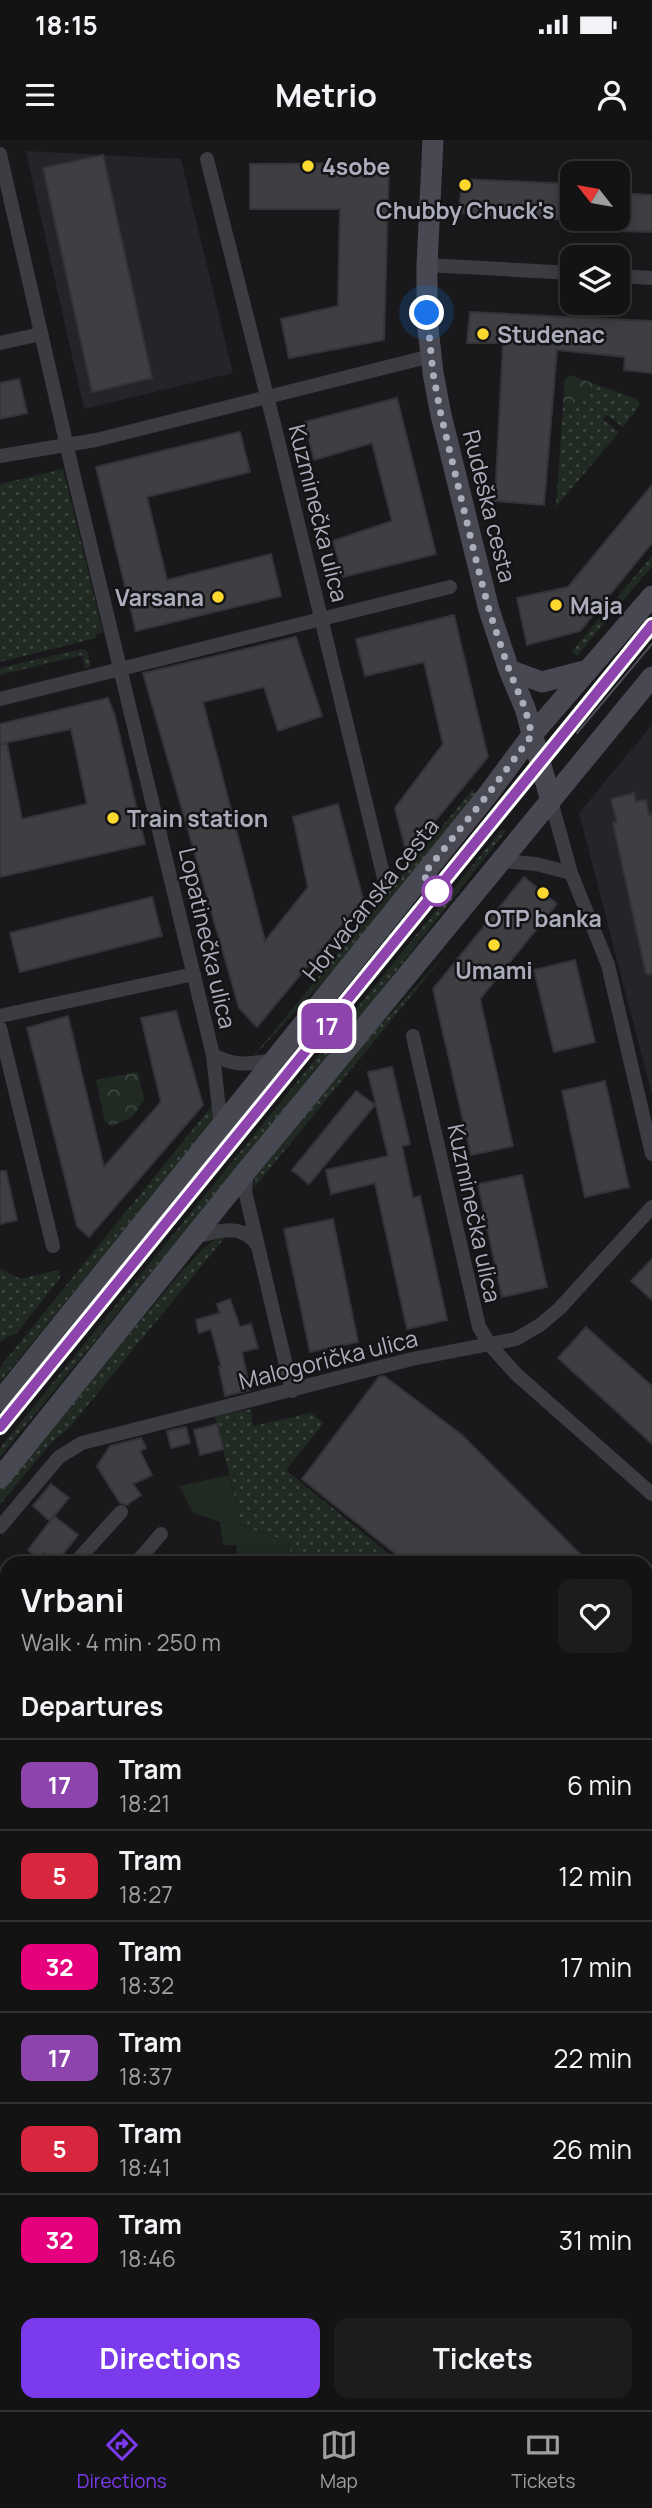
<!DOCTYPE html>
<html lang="en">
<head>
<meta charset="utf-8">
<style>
	body { margin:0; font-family:Manrope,sans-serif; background:#1c1c1d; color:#f1f3f6; height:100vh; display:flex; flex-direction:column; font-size:26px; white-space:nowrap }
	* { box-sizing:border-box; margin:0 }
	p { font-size:23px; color:#9d9ea0 }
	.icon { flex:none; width:38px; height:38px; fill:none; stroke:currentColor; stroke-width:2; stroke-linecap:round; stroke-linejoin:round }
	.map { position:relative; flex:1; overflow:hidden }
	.details { position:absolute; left:0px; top:1416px; width:653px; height:856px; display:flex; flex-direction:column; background:#131314; border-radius:21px 21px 0 0; box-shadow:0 4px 18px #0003,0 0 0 2px #323234 }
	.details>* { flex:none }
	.badge { padding:0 14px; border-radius:10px; font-size:24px; line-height:46px }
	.needle { width:46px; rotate:301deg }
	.fabs { position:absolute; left:560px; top:21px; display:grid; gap:14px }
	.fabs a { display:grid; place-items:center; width:70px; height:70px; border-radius:14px; background:#131314; box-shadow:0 4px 18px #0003,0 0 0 2px #323234; font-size:35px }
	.you { position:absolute; width:35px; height:35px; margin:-18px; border:5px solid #fff; border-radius:50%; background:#1a73e8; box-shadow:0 0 0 10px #1a73e833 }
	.map>.badge { position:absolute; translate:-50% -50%; box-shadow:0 0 0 4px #fff }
	h2 { padding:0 21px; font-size:26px; line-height:63px }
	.round { display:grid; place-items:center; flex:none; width:74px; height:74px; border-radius:14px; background:#1c1c1d }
	.head { display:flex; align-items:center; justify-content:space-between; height:119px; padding:0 21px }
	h1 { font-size:33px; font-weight:700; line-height:52px }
	.action { display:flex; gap:14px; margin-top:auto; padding:14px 21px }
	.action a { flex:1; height:80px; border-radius:14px; background:#7c3aed; color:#fff; font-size:28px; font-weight:700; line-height:80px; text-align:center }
	.action a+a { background:#1c1c1d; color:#f1f3f6 }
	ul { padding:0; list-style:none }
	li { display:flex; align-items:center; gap:21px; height:91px; padding:0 21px; border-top:2px solid #323234 }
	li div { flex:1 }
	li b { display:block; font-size:26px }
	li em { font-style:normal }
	li .badge { min-width:77px; font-weight:700; text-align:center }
	.status { display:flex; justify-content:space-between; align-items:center; height:49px; padding:0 35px; background:#131314; direction:ltr }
	.status svg { height:19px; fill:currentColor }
	header { display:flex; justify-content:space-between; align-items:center; height:91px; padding:0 21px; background:#131314; font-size:32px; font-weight:700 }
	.tab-bar { display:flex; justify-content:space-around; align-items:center; height:98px; border-top:2px solid #323234; background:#131314; font-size:19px; color:#9d9ea0 }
	.tab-bar a { display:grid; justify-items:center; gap:4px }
	.tab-bar .selected { color:#7c3aed }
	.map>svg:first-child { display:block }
</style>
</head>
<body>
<div class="status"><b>18:15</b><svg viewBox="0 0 49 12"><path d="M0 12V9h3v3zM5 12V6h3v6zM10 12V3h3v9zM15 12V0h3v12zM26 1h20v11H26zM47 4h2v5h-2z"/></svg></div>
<header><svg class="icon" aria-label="menu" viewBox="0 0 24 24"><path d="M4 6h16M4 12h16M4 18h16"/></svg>Metrio<svg class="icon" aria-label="person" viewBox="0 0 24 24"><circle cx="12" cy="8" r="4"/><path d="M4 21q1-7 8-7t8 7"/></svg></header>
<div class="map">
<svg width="652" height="2270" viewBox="0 0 652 2270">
	<defs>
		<pattern id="grass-dots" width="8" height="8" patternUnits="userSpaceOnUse" patternTransform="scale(1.75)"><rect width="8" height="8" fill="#202a23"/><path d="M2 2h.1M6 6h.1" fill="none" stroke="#3e4641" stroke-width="1.8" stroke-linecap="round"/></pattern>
		<pattern id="park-crowns" width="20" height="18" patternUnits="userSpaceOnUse" patternTransform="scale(1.75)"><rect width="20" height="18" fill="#202a23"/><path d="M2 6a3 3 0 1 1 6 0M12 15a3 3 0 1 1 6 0" fill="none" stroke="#3e4641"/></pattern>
	</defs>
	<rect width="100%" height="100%" fill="#19191b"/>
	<path fill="#252529" d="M26,11L181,19L233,233L84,269Z
		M652,585V955L579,673Z"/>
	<path fill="url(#grass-dots)" d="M595,244L637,259L640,265L623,287L607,275L603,279L619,292L556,367L563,266L592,252Z
		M63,329L103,492L96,494V498L0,522V344Z
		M652,416V426L577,516L572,511Z
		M82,509L87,511L91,527L85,528L82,515L0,535V528Z
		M472,650L477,653L334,830L253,917Z
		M502,689L506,691L368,867L0,1317V1308Z
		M412,764L419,771L0,1282V1272L301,905Z
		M448,811L254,1048L256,1033L370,896Z
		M215,962L214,978L209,986L0,1242V1227Z
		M226,1096L69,1288L51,1303L0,1365V1348L183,1130C195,1118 209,1099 226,1096Z
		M0,1128L20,1139L59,1130L60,1138L16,1194L6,1197L0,1203Z
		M251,1269L253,1286L311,1273L324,1283L286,1330L400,1423H293L288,1401L242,1386L215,1276Z
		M646,1678L652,1683V1789L646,1775Z
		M7,1910V1973L0,1968V1917Z
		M646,2248H652V2270H500L505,2264H646Z
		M384,2265H445L440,2270H380Z"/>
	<path fill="url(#park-crowns)" d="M570,235L595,244C590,260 579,265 563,266L564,241Z
		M138,932L144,960L132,977L112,986L105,982L96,940Z"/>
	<path fill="#202a23" d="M229,1335L242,1386L288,1401L293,1423H238L236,1405H223L220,1382L193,1373L179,1346Z"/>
	<path fill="#3e3e43" stroke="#343338" stroke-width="2" d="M103,15L152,238L92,252L43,28Z
		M389,23L384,200L289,218L281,179L338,166L340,69H250V24Z
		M462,39L572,44V80L459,73Z
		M618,53L652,55V92L618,91Z
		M470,172L652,181V233L624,230L625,217L557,210L544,365L495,361L503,203H467Z
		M19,239L27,273L0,279V243Z
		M397,258L436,414L343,437L333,401L392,381L372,303L314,320L305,282Z
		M240,292L250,332L147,357L167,440L271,414L281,456L136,491L96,327Z
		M652,345V403L580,491L527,505L517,458L568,447Z
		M454,475L488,617L407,715L395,668L443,604L424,522L365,536L356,499Z
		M296,497L322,576L278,591L264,547L203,562L265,801L308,747L293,677L338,664L363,759L257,887L239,868L143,533Z
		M108,558L115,576L145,704L0,737V604H7L22,679L87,664L71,589L0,604V584Z
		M634,653L636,662L646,660L649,675L652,674V834H646L613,683L617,682L611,659Z
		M524,737L557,764L480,859L513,1006L471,1015L433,849Z
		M152,757L162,796L20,832L10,793Z
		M575,820L595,902L554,912L534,830Z
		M176,871L203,965L89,1097L77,1086L27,888L68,876L104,1027L161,962L141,878Z
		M392,927L410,1004L402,1006L413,1058L420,1056L447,1180L407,1189L375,1043L331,1054L326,1030L388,1016L368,932Z
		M605,941L629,1047L585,1057L562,951Z
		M356,951L375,965L309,1044L292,1030Z
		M0,1031H6L17,1080L0,1084Z
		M522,1035L547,1147L502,1157L478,1044Z
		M333,1079L358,1202L310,1212L284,1089Z
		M652,1119V1160L631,1141Z
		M230,1159L240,1187L251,1184L258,1208L242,1212L250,1250L225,1256L219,1227H221L211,1189L199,1193L196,1180L220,1173L217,1164Z
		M586,1187L652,1246V1304L558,1218Z
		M384,1236L462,1295L589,1423H407L302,1339L379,1237Z
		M217,1284L223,1309L200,1315L194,1290Z
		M186,1287L190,1303L171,1308L167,1291Z
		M141,1298L146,1308L140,1311L152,1335L133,1344L141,1355L127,1365L120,1363L97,1326L110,1306Z
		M51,1344L69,1358L50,1381L33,1366Z
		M54,1376L78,1395L56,1423L43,1413L38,1418L28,1410Z"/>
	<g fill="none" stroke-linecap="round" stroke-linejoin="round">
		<path stroke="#3c3c43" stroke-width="14" d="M0,14L74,337L213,915L221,987
			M207,19L275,288L384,738
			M427,125L572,133
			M618,136L652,138
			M0,203L41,194
			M0,316L96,300L431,216
			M0,559L450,447
			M551,661L571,733L608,825L652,1014
			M503,721L536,724L571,733
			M0,876L194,834
			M0,888L53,1106
			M413,896L479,1187L490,1205L516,1234L652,1354
			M213,915C237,927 248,924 274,920
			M247,1031L245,1051L292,1251
			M193,1098C214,1092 242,1081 257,1105
			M0,1387L59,1317L82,1303L412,1219L516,1199L540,1185L560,1168L652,1067
			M75,1423L121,1372
			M136,1423L161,1394
			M0,1515L7,1507
			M1,1593L7,1585
			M1,1823L7,1831
			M0,1899L7,1892
			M0,1981L7,1986
			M646,2132L652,2131
			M448,2270L453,2264"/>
		<path stroke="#474851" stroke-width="21" d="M433,0L427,125V179L433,233L441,275L489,470L509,530L525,568L551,661
			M509,530L542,542L588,530
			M0,1261L489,653L532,595L652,456
			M0,1338L248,1029L652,537"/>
		<path stroke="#4d4d56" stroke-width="2" d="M577,593L652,504
			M0,1287L652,485"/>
	</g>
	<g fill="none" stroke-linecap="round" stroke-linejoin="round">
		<g stroke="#fff" stroke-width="16">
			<path id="line" d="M0,1287L652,485"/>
		</g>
		<use href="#line" stroke="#8e44ad" stroke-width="10"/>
		<path stroke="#abadbc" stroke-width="7" stroke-dasharray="0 12.6" d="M427,173L433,233L441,275L477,424L489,470L509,530L525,568L532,595L489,653L423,735L437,751"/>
	</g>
	<g fill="#fdd92f" stroke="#141416" stroke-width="2.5">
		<circle cx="308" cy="26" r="7"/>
		<circle cx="465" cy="45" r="7"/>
		<circle cx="483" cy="194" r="7"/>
		<circle cx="218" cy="457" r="7"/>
		<circle cx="556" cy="465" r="7"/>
		<circle cx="113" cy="678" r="7"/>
		<circle cx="543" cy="753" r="7"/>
		<circle cx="494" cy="805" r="7"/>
	</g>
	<circle fill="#fff" stroke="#8e44ad" stroke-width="3.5" cx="437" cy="751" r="14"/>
	<g text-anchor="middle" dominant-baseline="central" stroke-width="5" stroke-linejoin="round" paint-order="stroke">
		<g font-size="23" font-weight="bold" fill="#abadbc" stroke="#141416" text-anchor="start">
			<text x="322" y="26">4sobe</text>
			<text x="465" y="70" text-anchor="middle">Chubby Chuck's</text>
			<text x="497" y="194">Studenac</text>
			<text x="204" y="457" text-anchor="end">Varsana</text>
			<text x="570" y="465">Maja</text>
			<text x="127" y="678">Train station</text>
			<text x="543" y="778" text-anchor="middle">OTP banka</text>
			<text x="494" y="830" text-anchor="middle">Umami</text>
		</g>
		<g font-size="23" fill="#abadbc" stroke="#141416">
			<text transform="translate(490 366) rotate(76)">Rudeška cesta</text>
			<text transform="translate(319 373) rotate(76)">Kuzminečka ulica</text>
			<text transform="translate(370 759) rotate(-51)">Horvaćanska cesta</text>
			<text transform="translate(208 798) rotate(77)">Lopatinečka ulica</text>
			<text transform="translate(475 1073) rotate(78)">Kuzminečka ulica</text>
			<text transform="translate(328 1219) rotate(-14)">Malogorička ulica</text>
		</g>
	</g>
</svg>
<div class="fabs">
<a><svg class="needle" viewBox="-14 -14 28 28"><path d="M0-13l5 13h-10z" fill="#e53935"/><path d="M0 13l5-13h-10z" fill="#9d9ea0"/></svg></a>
<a><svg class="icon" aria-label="layers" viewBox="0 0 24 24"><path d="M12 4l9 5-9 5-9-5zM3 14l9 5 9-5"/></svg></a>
</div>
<div class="you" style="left:427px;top:173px"></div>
<b class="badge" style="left:327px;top:886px;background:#8e44ad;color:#fff">17</b>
<section class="details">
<div class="head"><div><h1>Vrbani</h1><p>Walk · 4 min · 250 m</p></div><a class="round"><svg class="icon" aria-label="heart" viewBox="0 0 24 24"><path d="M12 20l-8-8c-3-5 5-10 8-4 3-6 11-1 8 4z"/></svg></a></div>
<h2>Departures</h2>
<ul>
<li><span class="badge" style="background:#8e44ad;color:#fff">17</span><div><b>Tram</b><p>18:21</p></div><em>6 min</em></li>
<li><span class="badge" style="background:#d7263d;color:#fff">5</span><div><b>Tram</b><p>18:27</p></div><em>12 min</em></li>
<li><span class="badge" style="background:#e6007e;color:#fff">32</span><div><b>Tram</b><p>18:32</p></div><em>17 min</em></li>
<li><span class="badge" style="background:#8e44ad;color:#fff">17</span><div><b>Tram</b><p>18:37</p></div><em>22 min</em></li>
<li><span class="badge" style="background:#d7263d;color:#fff">5</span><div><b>Tram</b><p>18:41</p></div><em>26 min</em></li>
<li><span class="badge" style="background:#e6007e;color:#fff">32</span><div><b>Tram</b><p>18:46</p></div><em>31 min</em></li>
</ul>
<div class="action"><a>Directions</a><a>Tickets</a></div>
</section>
</div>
<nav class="tab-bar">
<a class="selected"><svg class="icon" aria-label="directions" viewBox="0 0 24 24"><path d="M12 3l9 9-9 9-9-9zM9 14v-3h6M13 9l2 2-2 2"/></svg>Directions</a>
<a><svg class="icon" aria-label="map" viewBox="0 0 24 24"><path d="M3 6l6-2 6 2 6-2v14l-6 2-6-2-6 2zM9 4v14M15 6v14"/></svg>Map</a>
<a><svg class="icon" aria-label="tickets" viewBox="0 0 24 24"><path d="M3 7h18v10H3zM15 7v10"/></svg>Tickets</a>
</nav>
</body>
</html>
